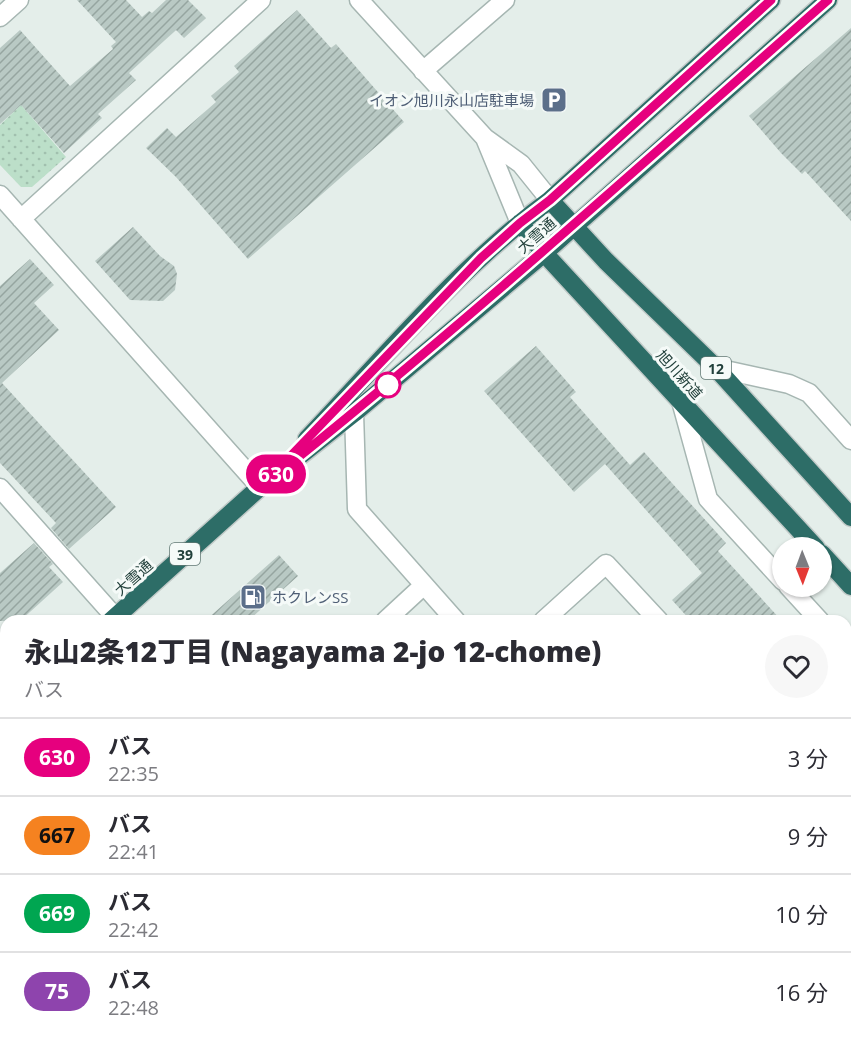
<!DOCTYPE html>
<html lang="ja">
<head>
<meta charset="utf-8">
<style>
	body { margin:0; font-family:"Open Sans","Noto Sans JP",sans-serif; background:#f7f7f7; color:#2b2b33; height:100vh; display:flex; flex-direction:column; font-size:22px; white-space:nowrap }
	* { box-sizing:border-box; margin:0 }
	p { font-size:20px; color:#7c7c81 }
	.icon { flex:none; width:33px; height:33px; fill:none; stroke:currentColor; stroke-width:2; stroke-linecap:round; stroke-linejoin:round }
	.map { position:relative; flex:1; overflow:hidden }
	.panel { position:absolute; left:0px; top:615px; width:852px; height:428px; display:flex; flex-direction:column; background:#fff; border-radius:18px 18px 0 0; box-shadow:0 2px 4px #0004 }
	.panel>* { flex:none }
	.badge { padding:0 12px; border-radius:20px; font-size:21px; line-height:39px }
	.needle { width:39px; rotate:179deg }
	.fabs { position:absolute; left:772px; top:537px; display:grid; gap:12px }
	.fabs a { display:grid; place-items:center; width:60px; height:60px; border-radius:50%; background:#fff; box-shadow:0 2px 4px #0004; font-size:30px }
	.map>.badge { position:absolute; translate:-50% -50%; box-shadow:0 0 0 3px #fff }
	.round { display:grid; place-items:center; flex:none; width:63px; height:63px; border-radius:32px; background:#f7f7f7 }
	.headline { display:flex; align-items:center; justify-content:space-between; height:102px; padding:0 24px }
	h1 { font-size:28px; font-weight:800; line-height:45px }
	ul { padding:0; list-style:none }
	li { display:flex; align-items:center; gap:18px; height:78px; padding:0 24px; border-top:2px solid #e1e1e2 }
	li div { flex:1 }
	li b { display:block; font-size:22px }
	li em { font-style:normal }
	li .badge { min-width:66px; font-weight:700; text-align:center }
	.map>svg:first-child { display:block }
</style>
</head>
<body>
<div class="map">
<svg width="851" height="1042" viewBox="0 0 851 1042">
	<defs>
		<pattern id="park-dots" width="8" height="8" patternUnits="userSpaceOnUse" patternTransform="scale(1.5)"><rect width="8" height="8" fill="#bcdfc9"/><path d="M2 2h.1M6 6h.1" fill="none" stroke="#a1c0ae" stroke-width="1.8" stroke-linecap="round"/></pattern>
		<pattern id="building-hatch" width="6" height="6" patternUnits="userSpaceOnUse" patternTransform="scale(1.5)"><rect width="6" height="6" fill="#b9c9c4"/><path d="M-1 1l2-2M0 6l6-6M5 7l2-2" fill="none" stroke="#96a5a0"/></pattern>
	</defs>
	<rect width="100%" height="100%" fill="#e4eeea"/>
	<path fill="url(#park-dots)" d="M21,105L66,157L32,187H21L0,165V125Z"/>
	<path fill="url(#building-hatch)" d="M77,0H126L142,17L149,11L152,13L166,0H188L206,18L184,38L176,30L129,73L136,80L98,114L102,118L64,153L21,105L0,124V48L20,30L70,86L113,49L111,46L116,42Z
		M297,10L331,48L336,44L404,122L248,259L176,177L146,148L167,128L176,137L216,102L211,96L239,72L234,66Z
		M851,28V221L805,171L802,174L781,153L749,116Z
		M133,227L160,256L174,266L177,274L175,290L163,301L130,300L95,261Z
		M30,259L54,285L34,303L59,330L2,383L116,507L69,549L51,528L56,523L0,463V286Z
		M536,346L576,392L570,397L630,465L644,452L726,543L718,551L782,621H691L672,600L702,573L605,464L574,492L484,391Z
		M34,543L53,564L49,567L63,582L20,621H0V573Z
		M279,555L298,576L248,621H205Z"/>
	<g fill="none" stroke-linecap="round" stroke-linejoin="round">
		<g stroke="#a6b6b2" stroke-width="21">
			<path id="minor" d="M359,0L485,138L521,164L550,200
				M0,17L19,0
				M423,71L505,0
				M485,138L520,223
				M0,195L260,487
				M21,219L261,0
				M716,368L789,384L809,393L851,440
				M681,401L708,499L783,581
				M354,413L357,509L456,621
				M0,488L115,617
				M788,586L820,621
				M385,621L424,585
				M543,621L606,564L659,621
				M846,650L851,655"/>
		</g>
		<g stroke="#c1cac8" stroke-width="21">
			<path id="highway" d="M550,200L606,261L716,368L851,517
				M520,223L544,253L816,548
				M307,439C383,359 462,264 550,200L771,0
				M822,554L851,586
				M111,621L260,487L354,413L544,253L828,0
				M0,717L6,711"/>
		</g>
		<use href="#minor" stroke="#fff" stroke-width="18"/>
		<use href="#highway" stroke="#2d6d67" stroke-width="18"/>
	</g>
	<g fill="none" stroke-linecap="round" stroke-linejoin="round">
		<g stroke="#fff" stroke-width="14">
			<path id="line" d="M771,0L550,200L520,223L481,258L260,488C456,332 641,165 828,0"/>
		</g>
		<use href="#line" stroke="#e6007e" stroke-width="9"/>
	</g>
	<defs>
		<g id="parking-square" transform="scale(1.35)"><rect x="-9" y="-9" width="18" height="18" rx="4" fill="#5c6f8a" stroke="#f5faf8"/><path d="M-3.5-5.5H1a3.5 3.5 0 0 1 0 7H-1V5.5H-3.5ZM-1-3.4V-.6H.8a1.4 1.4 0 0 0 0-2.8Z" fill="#fff"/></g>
		<g id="fuel-square" transform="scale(1.35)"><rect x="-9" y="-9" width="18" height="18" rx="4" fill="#5c6f8a" stroke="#f5faf8"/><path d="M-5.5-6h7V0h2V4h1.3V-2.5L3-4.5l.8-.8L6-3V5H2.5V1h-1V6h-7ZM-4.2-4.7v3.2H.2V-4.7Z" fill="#fff"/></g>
	</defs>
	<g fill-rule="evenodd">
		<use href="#parking-square" x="554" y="100"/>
		<use href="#fuel-square" x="253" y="597"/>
	</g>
	<circle fill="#fff" stroke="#e6007e" stroke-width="3" cx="388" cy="385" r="12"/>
	<g text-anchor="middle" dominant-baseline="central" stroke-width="6" stroke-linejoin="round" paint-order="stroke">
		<g fill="#f5faf8" stroke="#617874" stroke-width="1.5">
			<rect x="701" y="357" width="30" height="22" rx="4.5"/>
			<rect x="170" y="543" width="30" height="22" rx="4.5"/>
		</g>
		<g font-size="14" font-weight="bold" fill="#22403b">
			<text x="716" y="368">12</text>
			<text x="185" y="554">39</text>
		</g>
		<g font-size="15" fill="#4e5e75" stroke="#f5faf8" text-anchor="end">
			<text x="534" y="100">イオン旭川永山店駐車場</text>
			<text x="272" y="597" text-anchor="start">ホクレンSS</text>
		</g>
		<g font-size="15" fill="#22403b" stroke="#f5faf8">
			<text transform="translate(536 235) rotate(-41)">大雪通</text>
			<text transform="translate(680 374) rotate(48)">旭川新道</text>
			<text transform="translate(133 577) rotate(-42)">大雪通</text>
		</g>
	</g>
</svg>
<div class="fabs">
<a><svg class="needle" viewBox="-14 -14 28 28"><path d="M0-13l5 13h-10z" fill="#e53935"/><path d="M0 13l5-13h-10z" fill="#7c7c81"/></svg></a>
</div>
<b class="badge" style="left:276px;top:474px;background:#e6007e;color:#fff">630</b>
<section class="panel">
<div class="headline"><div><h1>永山2条12丁目 (Nagayama 2-jo 12-chome)</h1><p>バス</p></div><a class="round"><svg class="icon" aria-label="heart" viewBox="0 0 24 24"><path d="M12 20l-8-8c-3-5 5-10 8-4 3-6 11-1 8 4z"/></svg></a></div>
<ul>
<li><span class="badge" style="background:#e6007e;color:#fff">630</span><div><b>バス</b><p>22:35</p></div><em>3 分</em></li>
<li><span class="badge" style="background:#f58220;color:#111">667</span><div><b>バス</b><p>22:41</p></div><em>9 分</em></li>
<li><span class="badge" style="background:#00a651;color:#fff">669</span><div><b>バス</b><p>22:42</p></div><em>10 分</em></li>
<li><span class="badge" style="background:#8e44ad;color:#fff">75</span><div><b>バス</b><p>22:48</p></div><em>16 分</em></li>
</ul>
</section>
</div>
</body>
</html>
